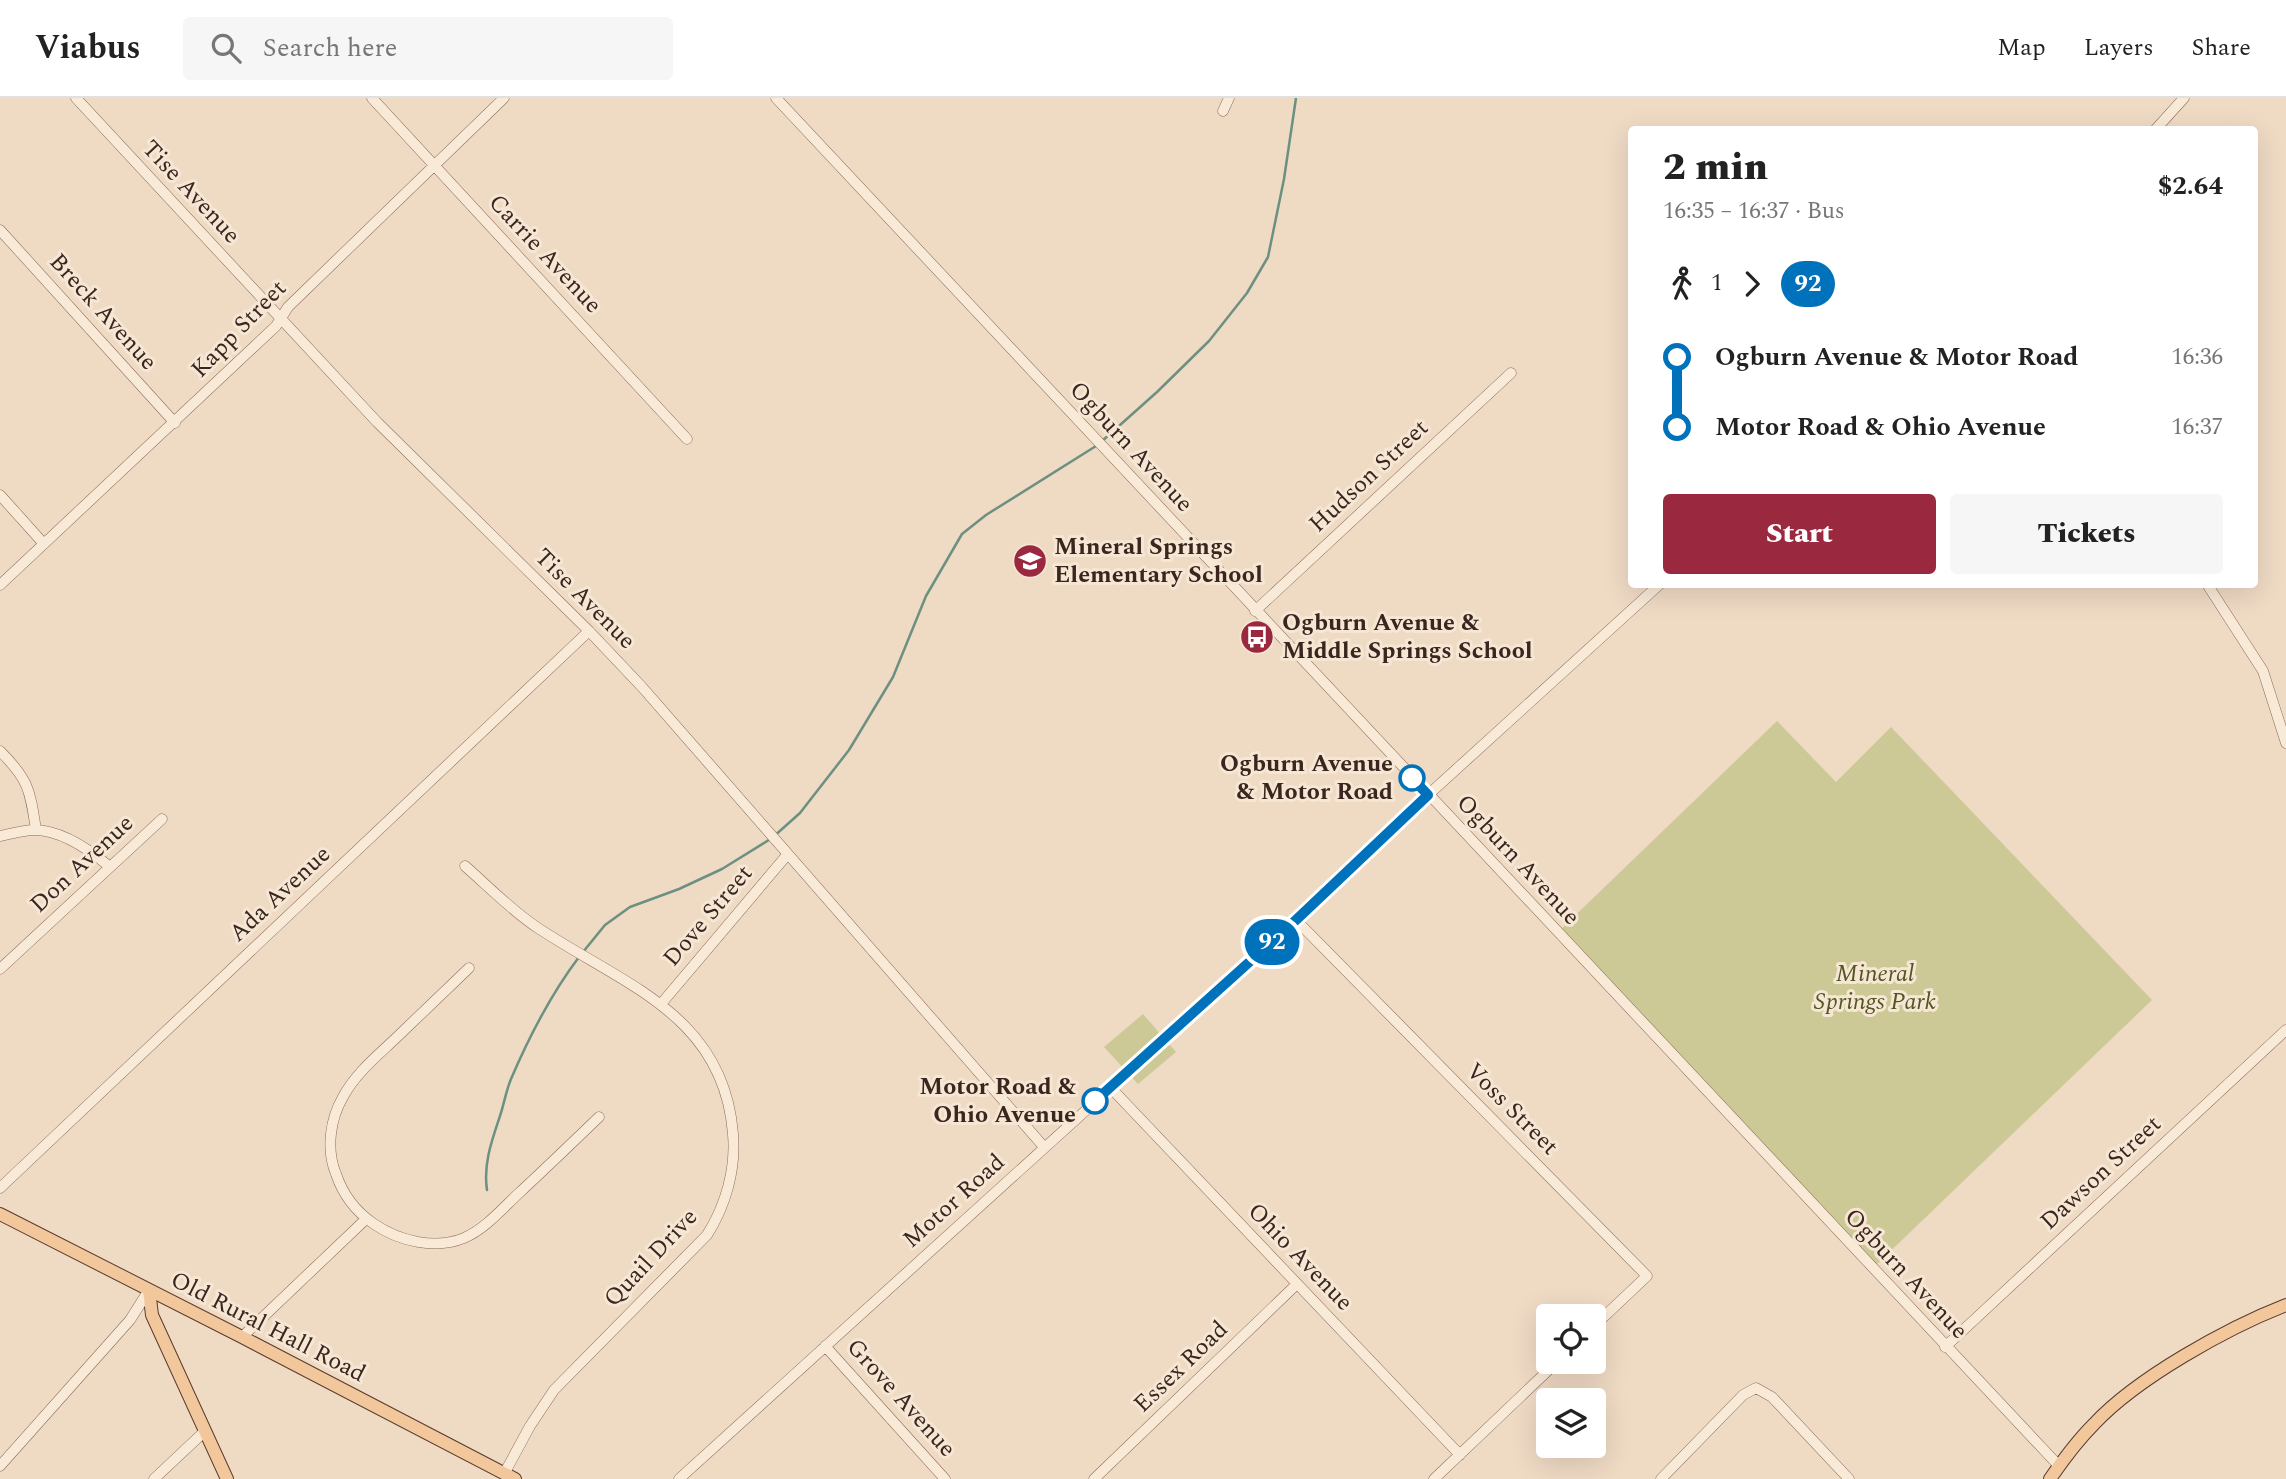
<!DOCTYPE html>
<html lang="en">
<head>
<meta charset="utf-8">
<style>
	body { margin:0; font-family:Spectral,serif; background:#f6f6f6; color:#222; height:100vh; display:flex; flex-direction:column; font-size:26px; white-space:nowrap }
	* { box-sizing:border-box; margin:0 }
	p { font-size:23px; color:#767676 }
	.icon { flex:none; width:38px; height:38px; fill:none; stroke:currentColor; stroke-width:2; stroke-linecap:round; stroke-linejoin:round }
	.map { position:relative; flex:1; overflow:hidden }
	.details { position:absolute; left:1628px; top:28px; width:630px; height:462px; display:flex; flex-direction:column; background:#fff; border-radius:7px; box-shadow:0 7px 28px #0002 }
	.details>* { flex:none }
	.badge { padding:0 14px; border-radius:23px; font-size:24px; line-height:46px }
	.tools { position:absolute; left:1536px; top:1206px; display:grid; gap:14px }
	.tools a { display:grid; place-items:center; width:70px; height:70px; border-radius:7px; background:#fff; box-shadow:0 7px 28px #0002; font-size:35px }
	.map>.badge { position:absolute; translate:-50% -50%; box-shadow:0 0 0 4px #fff }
	.legs { display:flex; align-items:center; gap:10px; height:77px; padding:0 35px; font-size:23px }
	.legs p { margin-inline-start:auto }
	.headline { display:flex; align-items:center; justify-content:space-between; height:119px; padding:0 35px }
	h1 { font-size:38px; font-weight:800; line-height:52px }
	.action { display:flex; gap:14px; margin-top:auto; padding:14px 35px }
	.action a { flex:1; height:80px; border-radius:7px; background:#9a293f; color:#fff; font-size:28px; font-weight:800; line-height:80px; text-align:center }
	.action a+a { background:#f6f6f6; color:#222 }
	ul { padding:0 35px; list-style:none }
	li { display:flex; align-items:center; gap:24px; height:70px; font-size:26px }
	li i { display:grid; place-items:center; width:10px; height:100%; margin:0 9px; background:currentColor }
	li i::after { content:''; width:18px; height:18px; margin:-9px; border:5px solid; border-radius:50%; background:#fff }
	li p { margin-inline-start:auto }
	li:first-child i { background:linear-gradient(#0000 50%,currentColor 0) }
	li:last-child i { background:linear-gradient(currentColor 50%,#0000 0) }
	header { display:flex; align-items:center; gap:42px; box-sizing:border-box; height:98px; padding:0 35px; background:#fff; border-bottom:2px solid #e0e0e0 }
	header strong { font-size:33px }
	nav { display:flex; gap:38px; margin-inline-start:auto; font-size:24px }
	.search { width:490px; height:63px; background:#f6f6f6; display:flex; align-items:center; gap:18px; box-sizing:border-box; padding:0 24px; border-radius:7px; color:#767676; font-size:26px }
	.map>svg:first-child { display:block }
</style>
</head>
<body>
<header>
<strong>Viabus</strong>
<div class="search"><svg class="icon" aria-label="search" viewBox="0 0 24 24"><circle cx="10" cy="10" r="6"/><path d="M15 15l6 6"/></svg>Search here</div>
<nav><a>Map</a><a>Layers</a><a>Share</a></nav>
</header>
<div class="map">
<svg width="2286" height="1381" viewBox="0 0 2286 1381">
	<rect width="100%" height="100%" fill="#efdac4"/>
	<path fill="#cdc997" d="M1777,623L1836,684L1891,629L2152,902L1875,1168L1559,833Z
		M1143,916L1176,954L1138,986L1104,949Z"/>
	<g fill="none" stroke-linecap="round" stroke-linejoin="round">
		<path stroke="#6c9081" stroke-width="2.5" d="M1101,344L1157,294L1209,243L1247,195L1268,159L1284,81L1296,0
			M583,854L605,827L630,809L679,791L722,771L772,740L800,715L849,652L893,579L926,498L962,436L986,417L1096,348
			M487,1092C483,1066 492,1042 500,1018C504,1006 506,993 511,981C529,939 551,896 579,859"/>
		<g stroke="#8a6a5a" stroke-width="11">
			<path id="minor" d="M76,0L377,324L589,533L642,589L1044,1049
				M372,0L687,341
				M776,0L2059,1368
				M1223,13L1229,0
				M2155,32L2184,0
				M0,132L175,325
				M0,397L44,446
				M2207,486L2263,573L2286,645
				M0,487L276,228L288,209L504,0
				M1255,513L1511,275
				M0,653C29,682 30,692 36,732
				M0,738C11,736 23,732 34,732C62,732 90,752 110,769
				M465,768C489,789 512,813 538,830C624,887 724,917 733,1036C736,1071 726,1107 707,1137L554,1292L530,1328L504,1376
				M1296,822L1647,1178L1594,1228
				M469,870C444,894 420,917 396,940C377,958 355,976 343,999C330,1021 326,1052 336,1076C343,1097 355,1113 374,1126C399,1143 435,1152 464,1140C485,1131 502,1111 518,1096C545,1071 572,1045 599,1019
				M0,871L162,721
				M661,906L787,757
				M1110,989L1460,1357
				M0,1090L589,533
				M242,1239L366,1121
				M825,1248L945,1381
				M1945,1249L2286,932
				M0,1368L130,1222L149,1192
				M154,1381L205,1333
				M679,1381L1296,822L1428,697L1660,486
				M1094,1381L1297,1186
				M1434,1381L1557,1264
				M1661,1381L1743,1297L1756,1290L1772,1299L1849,1381"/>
		</g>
		<g stroke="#583a2e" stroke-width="14">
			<path id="major" d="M0,1116L242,1239L515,1381
				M149,1192L152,1217L227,1381
				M2050,1381C2063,1362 2078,1342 2094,1326C2137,1280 2227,1230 2286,1207"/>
		</g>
		<use href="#minor" stroke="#f9e9d7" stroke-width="10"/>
		<use href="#major" stroke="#f2c79b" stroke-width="12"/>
	</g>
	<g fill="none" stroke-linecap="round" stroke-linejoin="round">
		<g stroke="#fff" stroke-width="16">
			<path id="line-1" d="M1095,1003L1296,822L1428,697L1412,680"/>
		</g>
		<use href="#line-1" stroke="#0072bc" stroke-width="10"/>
	</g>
	<defs>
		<g id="school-disc" transform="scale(1.75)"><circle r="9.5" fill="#9a293f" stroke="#f6e6d4"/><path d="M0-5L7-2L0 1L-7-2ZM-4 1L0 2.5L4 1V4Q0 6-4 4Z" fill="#fff"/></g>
		<g id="bus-disc" transform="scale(1.75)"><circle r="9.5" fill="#9a293f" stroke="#f6e6d4"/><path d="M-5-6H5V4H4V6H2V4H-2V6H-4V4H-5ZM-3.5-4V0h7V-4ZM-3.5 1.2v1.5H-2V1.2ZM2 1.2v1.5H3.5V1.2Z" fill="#fff"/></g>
	</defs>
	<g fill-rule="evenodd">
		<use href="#school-disc" x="1030" y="463"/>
		<use href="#bus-disc" x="1257" y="539"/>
	</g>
	<g fill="#fff" stroke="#0072bc" stroke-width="3.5">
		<circle cx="1412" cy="680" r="12"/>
		<circle cx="1095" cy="1003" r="12"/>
	</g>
	<g text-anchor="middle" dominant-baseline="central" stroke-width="6" stroke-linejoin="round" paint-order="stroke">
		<g font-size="24" fill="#3a261e" stroke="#f6e6d4">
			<text transform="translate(191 94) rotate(47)">Tise Avenue</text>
			<text transform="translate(545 156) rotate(47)">Carrie Avenue</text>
			<text transform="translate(103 214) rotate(48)">Breck Avenue</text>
			<text transform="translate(239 231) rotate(-46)">Kapp Street</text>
			<text transform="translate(1131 349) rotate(47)">Ogburn Avenue</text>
			<text transform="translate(1369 378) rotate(-43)">Hudson Street</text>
			<text transform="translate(585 501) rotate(45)">Tise Avenue</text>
			<text transform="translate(1518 762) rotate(47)">Ogburn Avenue</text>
			<text transform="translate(82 766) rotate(-43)">Don Avenue</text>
			<text transform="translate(280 796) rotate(-43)">Ada Avenue</text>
			<text transform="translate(708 818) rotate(-50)">Dove Street</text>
			<text transform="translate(1512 1011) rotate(45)">Voss Street</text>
			<text transform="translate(2101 1075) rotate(-43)">Dawson Street</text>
			<text transform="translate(954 1103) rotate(-42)">Motor Road</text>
			<text transform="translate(1300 1159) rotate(46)">Ohio Avenue</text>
			<text transform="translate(651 1160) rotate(-47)">Quail Drive</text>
			<text transform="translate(1906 1176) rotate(47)">Ogburn Avenue</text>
			<text transform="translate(268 1229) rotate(27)">Old Rural Hall Road</text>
			<text transform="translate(1181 1269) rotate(-44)">Essex Road</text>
			<text transform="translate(901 1300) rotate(48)">Grove Avenue</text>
		</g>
		<g font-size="24" font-weight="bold" fill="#3a261e" stroke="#f6e6d4" text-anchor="start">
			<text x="1054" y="449">Mineral Springs<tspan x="1054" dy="28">Elementary School</tspan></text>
			<text x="1282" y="525">Ogburn Avenue &amp;<tspan x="1282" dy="28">Middle Springs School</tspan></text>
		</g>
		<g font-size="24" font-weight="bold" fill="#3a261e" stroke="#f6e6d4" text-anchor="end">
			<text x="1393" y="666">Ogburn Avenue<tspan x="1393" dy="28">&amp; Motor Road</tspan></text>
			<text x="1076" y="989">Motor Road &amp;<tspan x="1076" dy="28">Ohio Avenue</tspan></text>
		</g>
		<g font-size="24" font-style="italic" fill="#535624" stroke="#f6e6d4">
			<text x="1875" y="876">Mineral<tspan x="1875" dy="28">Springs Park</tspan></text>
		</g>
	</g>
</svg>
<div class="tools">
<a><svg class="icon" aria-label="locate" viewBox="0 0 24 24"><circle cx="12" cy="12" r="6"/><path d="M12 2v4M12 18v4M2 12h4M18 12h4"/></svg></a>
<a><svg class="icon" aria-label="layers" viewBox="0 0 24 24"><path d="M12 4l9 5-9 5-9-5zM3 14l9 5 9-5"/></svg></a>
</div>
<b class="badge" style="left:1272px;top:844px;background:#0072bc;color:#fff">92</b>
<section class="details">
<div class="headline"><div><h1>2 min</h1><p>16:35 – 16:37 · Bus</p></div><b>$2.64</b></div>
<div class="legs"><svg class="icon" aria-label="walk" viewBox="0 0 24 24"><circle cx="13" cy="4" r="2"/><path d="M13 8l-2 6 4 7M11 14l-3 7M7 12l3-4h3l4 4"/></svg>1<svg class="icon" aria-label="forward" viewBox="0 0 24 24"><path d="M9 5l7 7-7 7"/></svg><b class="badge" style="background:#0072bc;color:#fff">92</b></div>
<ul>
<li><i style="color:#0072bc"></i><b>Ogburn Avenue &amp; Motor Road</b><p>16:36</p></li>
<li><i style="color:#0072bc"></i><b>Motor Road &amp; Ohio Avenue</b><p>16:37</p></li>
</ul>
<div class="action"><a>Start</a><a>Tickets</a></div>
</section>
</div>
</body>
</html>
